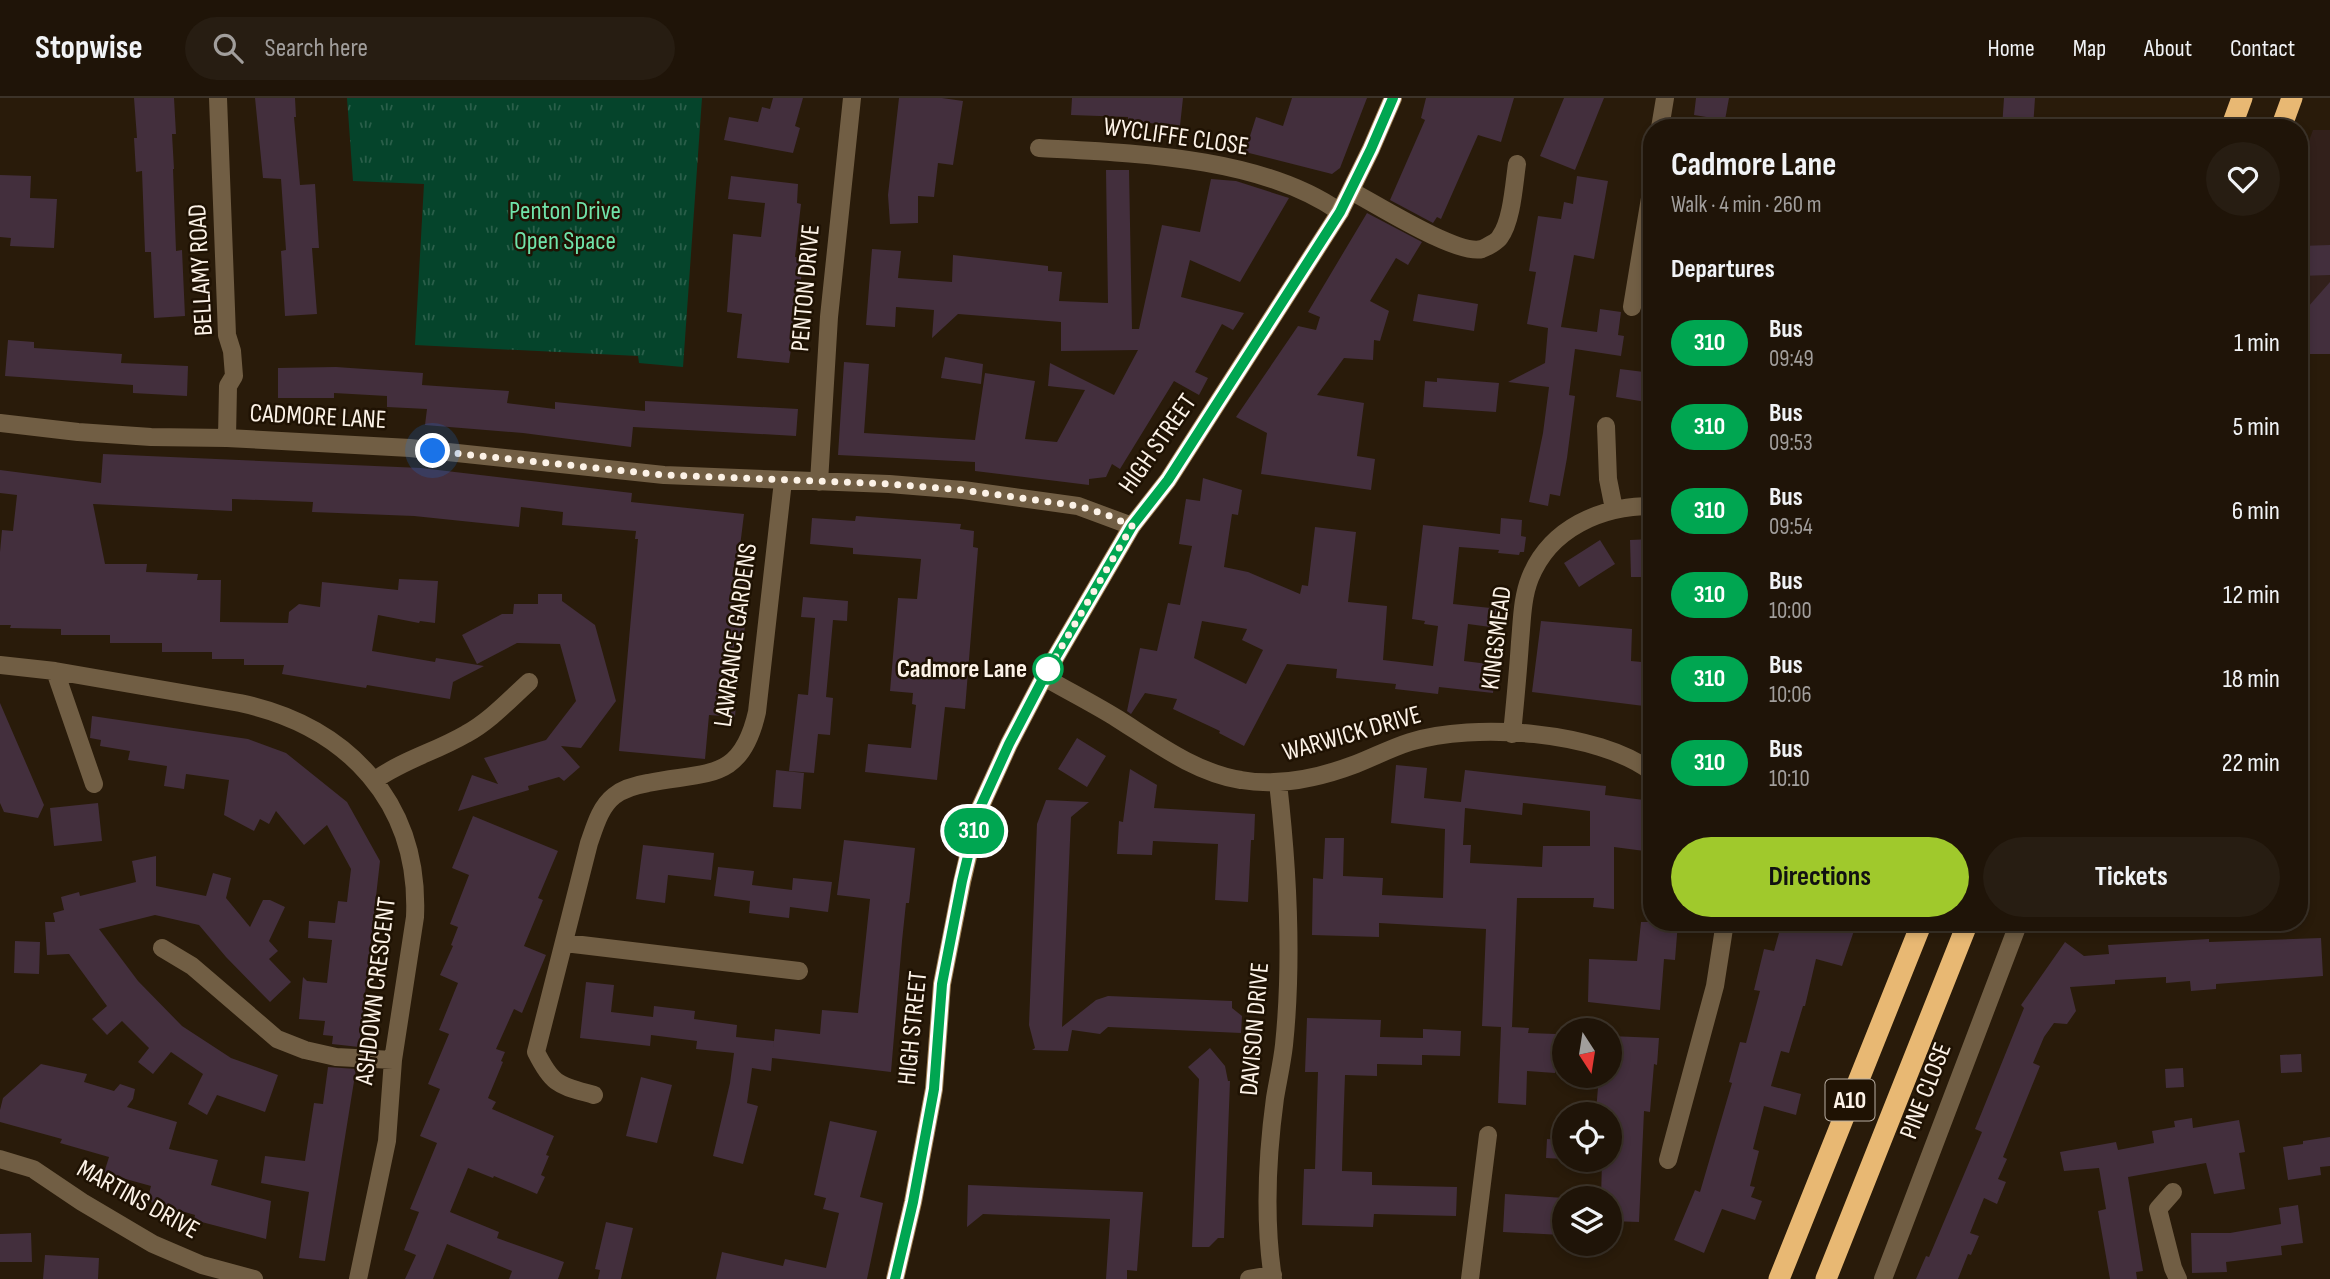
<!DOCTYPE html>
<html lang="en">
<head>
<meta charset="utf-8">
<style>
	body { margin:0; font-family:"Sofia Sans Condensed",sans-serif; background:#271d12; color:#f1f3f6; height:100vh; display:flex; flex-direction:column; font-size:26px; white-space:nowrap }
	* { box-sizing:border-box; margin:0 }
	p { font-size:23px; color:#a19e9c }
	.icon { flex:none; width:38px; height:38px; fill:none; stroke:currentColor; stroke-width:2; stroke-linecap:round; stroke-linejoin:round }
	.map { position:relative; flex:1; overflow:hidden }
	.details { position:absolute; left:1643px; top:21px; width:665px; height:812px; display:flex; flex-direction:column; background:#1f1408; border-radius:28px; box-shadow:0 4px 10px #0003,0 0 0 2px #3c3329 }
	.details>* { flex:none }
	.badge { padding:0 14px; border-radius:23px; font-size:24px; line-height:46px }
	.needle { width:46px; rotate:168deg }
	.buttons { position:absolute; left:1552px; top:920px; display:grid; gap:14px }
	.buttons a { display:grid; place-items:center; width:70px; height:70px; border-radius:50%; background:#1f1408; box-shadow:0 4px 10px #0003,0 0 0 2px #3c3329; font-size:35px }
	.you { position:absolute; width:35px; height:35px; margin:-18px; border:5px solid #fff; border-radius:50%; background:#1a73e8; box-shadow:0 0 0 10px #1a73e833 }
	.map>.badge { position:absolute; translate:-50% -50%; box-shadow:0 0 0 4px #fff }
	h2 { padding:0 28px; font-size:26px; line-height:63px }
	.round { display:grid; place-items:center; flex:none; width:74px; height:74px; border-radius:37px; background:#271d12 }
	.head { display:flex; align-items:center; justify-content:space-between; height:119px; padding:0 28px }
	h1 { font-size:33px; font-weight:700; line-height:52px }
	.primary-button { display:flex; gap:14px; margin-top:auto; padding:14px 28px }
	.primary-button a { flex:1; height:80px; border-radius:42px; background:#a0c92c; color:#111; font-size:28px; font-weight:700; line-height:80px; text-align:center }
	.primary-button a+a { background:#271d12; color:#f1f3f6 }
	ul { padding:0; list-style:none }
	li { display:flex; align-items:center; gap:21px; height:84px; padding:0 28px }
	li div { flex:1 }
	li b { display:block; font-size:26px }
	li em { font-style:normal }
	li .badge { min-width:77px; font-weight:700; text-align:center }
	header { display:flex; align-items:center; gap:42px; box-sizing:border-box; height:98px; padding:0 35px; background:#1f1408; border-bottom:2px solid #3c3329 }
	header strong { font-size:33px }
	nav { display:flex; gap:38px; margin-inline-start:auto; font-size:24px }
	.search { width:490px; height:63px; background:#271d12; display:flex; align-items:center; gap:18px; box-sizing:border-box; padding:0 24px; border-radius:38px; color:#a19e9c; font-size:26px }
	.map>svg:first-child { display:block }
</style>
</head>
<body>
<header>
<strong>Stopwise</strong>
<div class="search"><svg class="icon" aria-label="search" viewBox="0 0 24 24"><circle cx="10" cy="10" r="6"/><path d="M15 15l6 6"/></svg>Search here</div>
<nav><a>Home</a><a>Map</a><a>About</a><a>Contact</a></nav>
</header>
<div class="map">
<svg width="2330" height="1181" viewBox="0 0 2330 1181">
	<defs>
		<pattern id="park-tufts" width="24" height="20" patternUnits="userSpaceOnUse" patternTransform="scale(1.75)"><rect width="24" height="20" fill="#05442b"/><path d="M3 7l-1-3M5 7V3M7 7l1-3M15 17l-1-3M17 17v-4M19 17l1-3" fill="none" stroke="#2a5f4a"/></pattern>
	</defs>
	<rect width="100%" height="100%" fill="#291b0a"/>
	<path fill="#32201b" d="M2313,32H2330V256H2300V67Z"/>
	<path fill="url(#park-tufts)" d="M347,0H702L683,269L639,265L638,258L415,247L424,86L353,83Z"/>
	<path fill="#432f3d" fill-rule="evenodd" d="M134,0H174L176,36H172L174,71H173L176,153L182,152L185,218L154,220L151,154H145L142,73L136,74L134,40H137Z
		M255,0H295L296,19H294L300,87L315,86L319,150H312L317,216L285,218L281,153L286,152L281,81L263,80Z
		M773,0H803L795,28L800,30L793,55L724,42L729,19L758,24L762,9L770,11Z
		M899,0H942L963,3L953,67L938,65L934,99L918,98V125L890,126L888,97Z
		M1072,0H1183L1180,28L1128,23V19L1071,17Z
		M1292,0H1367L1340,70L1332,76L1245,54L1256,19L1283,28Z
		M1426,0H1514L1501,44L1478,37L1441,121L1437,119L1433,125L1390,102L1425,22L1421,20Z
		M1564,0H1604L1575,72L1540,58Z
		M1696,0H1729L1725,22L1694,17Z
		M2004,0H2035L2033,30H2002Z
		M1106,72H1129L1132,231H1139L1162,127L1200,134L1211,81L1236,83L1289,100L1240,184L1190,162L1181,199L1244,215L1233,232L1222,226L1195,274L1208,280L1199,297L1174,283L1120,371L1112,366L1106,379L1089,381V387L975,373V364L838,357L844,264L869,266L864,335L975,342L985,275L1035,283L1025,341L1057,344L1085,292L1048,288L1050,265L1114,297L1138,252L1061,253V224L958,216L932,240L934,212L896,209L895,229L866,227L872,151L901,153L898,180L952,184L953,157L1048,168V173L1062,174L1059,203L1108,205Z
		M0,77L31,78L30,100L57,101L54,150L10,148L11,140L0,139Z
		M731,78L798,86L797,105L801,106L795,159L804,160L789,265L737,260L742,216L727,214L733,136L761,139L765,105L728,101Z
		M1577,78L1608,83L1594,161L1574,157L1561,229L1597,234L1600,211L1621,214L1618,237L1624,238L1621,258L1575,251L1569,297L1575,298L1567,360L1560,398L1550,396L1548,408L1529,404L1543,335L1549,289L1508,284L1545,265L1548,230L1527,226L1536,174L1529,173L1538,118L1561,121L1564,104L1573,106Z
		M1367,115L1422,144L1408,167L1396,160L1370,203L1389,213L1380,243L1374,242L1373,262L1344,260L1317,297L1364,305L1357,358L1375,361L1371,392L1261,376L1267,335L1236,319L1298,228L1316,232L1320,219L1308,214Z
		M2330,147V177L2300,178V148Z
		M2330,184V256H2300V218Z
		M1418,196L1478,206L1474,233L1413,223Z
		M8,242L34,244V250L122,256L121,265L188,268L187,298L133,295V287L5,278Z
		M945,259L983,266L981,286L941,280Z
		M336,269L423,275L422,287L509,293L507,305L555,311V304L645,313V303L798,311L796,338L633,329L631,349L523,335L425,327L427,311L387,309V298L334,295V300H278V270Z
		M1620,271L1652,275V305L1616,299Z
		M1437,280L1499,285L1496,314L1423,309L1425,283L1437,284Z
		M103,356L421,370L632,395L631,404L744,416L737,473L750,474L744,538L735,537L731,580H738L735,619L709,617L705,661L619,653L638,441H635L636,433L562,427L563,414L521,409L519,429L414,418L312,414L313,404L232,401V413L93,406L105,466H147L146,474L198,476L197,482H221L220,524L288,525L289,514L299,506L320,509L322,484L398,492L399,481L438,483L435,525L420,523L419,525L378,517L372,553L435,564L436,560L484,568L453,584L450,601L367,587L366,590L282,576L284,567H244V561H212V554H162V545H110V537H61V531L10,530L11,527H0V454L2,432L13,433L17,397L0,395V372L101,385Z
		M1203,380L1242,392L1238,417L1232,416L1224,469L1248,474L1300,496L1302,487L1308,488L1315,429L1356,434L1348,504L1387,508L1383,562L1433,568L1438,528L1424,526L1425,523L1412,521L1423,427L1500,436L1501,420L1522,422L1521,438L1526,439L1524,454H1520L1519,457L1498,455L1499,452L1459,449L1453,506L1500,511L1498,530L1468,526L1464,563L1496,567L1493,595L1439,589L1438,596L1395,591L1396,586L1336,580L1337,571L1287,566L1244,648L1219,635L1220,633L1173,611L1177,601L1145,595L1131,616L1127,613L1140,550L1157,553L1168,505L1180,507L1192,448L1179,446L1186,401L1200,403ZM1202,523L1247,531L1242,542L1263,552L1246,586L1194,560Z
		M856,418L961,426L960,431L974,433L973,449L978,450L965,611L945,609L937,682L865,674L868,646L911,650L916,607L912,606L913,595L890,593L898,500L917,501L921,461L853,456V450L810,446L812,420L855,423Z
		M1652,441V479H1631L1630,442Z
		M1600,442L1615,466L1579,489L1564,465Z
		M538,496H562V503L595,527L616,603L581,650L561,648L580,669L564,683L559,679L528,688L529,692L458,713L472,677L498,686L484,660L546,642L576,603L560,546L517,545L477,566L462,537L502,516H513L514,506H538Z
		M803,499L848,503L847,523L833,522L826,599L833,600L830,637L818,636L814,675L789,673L798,596L808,597L815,520L801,519Z
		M1541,523L1632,531L1631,563L1652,565V609L1532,594Z
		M0,605L44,707L38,720L4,714L0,705Z
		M92,618L248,641L286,655L347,704L380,763L359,949L332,946L333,938L323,937L325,923L299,921L303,879L307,883L327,885L332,842L308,840L309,823L335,825L338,803L347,804L351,771L327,727L304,747L276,713L269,726L260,721L254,733L224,717L229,682L186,676L184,691L164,688L167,668L128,662L130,653L100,648L101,642L90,640Z
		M1077,640L1106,658L1087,689L1058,671Z
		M1396,667L1427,670L1424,700L1461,704L1465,672L1606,688L1605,697L1652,703V754L1614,749V811L1593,809L1594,800H1517L1512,929H1510L1529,930L1528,935L1556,936L1555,975L1527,973L1526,1007L1498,1005L1501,929L1482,928L1486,831L1379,825V839L1312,837L1313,780L1323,781L1325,740H1344L1343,778L1383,780L1382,797L1443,800L1445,731L1391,725ZM1523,705L1590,713V748H1543L1542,769L1470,765L1471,747H1463L1465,710L1522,717Z
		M1130,671L1157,687L1154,710L1255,716L1254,742H1251L1248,804L1215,802L1218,746L1153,743L1152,757L1117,756L1119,723L1123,724Z
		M776,672L804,675L801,711L773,709Z
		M1046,702L1089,704L1071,719L1062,929L1096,902L1108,898L1232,903V910L1242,918L1241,935L1108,929L1100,936L1072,932L1068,953L1032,952L1035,950L1029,927L1037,726Z
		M98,705L102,743L54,748L50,710Z
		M473,718L558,753L538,800L543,802L524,848L546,857L522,915L514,911L496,951L505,954L501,963L503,964L488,1000L496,1004L492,1011L554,1038L546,1057L549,1058L541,1077L545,1079L537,1096L494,1078L493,1080L468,1070L450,1114L499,1134L497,1140L564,1164L558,1181H509L512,1173L447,1146L433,1181H405L416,1157L404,1152L419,1114L410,1111L437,1045L420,1038L440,991L428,986L449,936L439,932L458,885L440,877L453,848L451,847L458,829L450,826L469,777L452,770Z
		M844,742L915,750L909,805H906L902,843L891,974L772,960L771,973L752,970L747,1005L758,1008L743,1066L713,1058L730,985L734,955L696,951L697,943L651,937L650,948L580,940L586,884L614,887L611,914L653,919L654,908L695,913L694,921L737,927L736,939L774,943L773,954L775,931L820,936L822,912L858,915L870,801L837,797Z
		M643,747L714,755L711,782L668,777L665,805L636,801Z
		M156,758V788L206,798L213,775L231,780L226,800L250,829L263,802H270L285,809L269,843L278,853L269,861L291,884L270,904L226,859L199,827L155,817L99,831L138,883L182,928L231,960L278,977L265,1014L217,997L207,1017L188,1006L203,976L171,954L153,976L138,964L149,950L122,923L107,937L92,921L107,908L69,856L47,857L45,824H55L53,815L64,812L61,799L79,794L80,798L136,784L132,763Z
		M718,769L754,773L752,787L792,792L793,780L832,784L828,814L790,809L789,820L749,815L750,803L714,798Z
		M1641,824H1678L1675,862L1664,861L1660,912L1588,904L1589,861L1637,863Z
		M1782,824H1857L1842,868L1816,861L1805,908H1803L1789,955L1781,953L1771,988L1801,996L1796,1017L1764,1008L1753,1051L1759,1053L1750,1088L1755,1089L1751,1099L1762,1103L1755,1122L1722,1111L1704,1155L1674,1142L1695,1092L1700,1094L1732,985L1729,984L1740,944L1746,945L1760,893L1754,892L1764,851L1774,853Z
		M2321,840L2323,878L2216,886V891L2191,893L2190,883L2166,885V879L2115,882V886L2070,889L2076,913L2067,926L2054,925L2044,939L2033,965L2040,968L2003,1059L2007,1061L1998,1081L2006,1084L1997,1106L1984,1100L1970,1135L1979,1138L1971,1157L1968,1156L1958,1181H1916L1926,1158L1929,1159L1982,1034L1975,1031L2024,910L2021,907L2065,844L2084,858L2109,856L2108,847L2209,841V844Z
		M15,843L40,844L39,876L14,875Z
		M1307,920L1381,922L1380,939L1423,940V931L1461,933L1460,958L1422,957V967L1377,966V978L1345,977L1343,1034L1342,1073L1372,1074V1087L1457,1089L1456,1118L1374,1116L1373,1129L1302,1127L1304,1071H1315L1318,974H1305Z
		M1610,938L1659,940L1657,967L1654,966L1650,1014L1644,1013L1639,1124L1610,1123V1101H1601L1602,1062H1610V1014L1596,1013L1599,978H1610Z
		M1210,950L1225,968L1228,983H1230L1224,1140H1218L1209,1149H1192L1199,981L1188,969Z
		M2301,956L2302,974L2281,975L2280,957Z
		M41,966L87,976L84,984L114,993L120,986L135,991L133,1001L127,1009L177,1024L169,1051L218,1062L211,1087L271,1103L266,1141L194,1122L195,1117L147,1103L151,1088L104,1075L109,1059L60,1045L62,1041L0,1024V1012L3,1000Z
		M328,969L356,971L325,1163L299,1160L309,1094L261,1085L265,1058L305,1063L314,1005L323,1006Z
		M2183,970L2184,989L2166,990L2165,971Z
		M641,979L672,987L657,1045L626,1038Z
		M2192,1020L2193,1030L2239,1022L2245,1054L2239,1055L2245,1091L2214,1096L2206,1065L2128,1079L2143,1173L2136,1174L2137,1181H2110L2098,1113L2106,1111L2099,1070L2064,1073L2060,1054L2116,1044L2118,1052L2154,1045L2152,1033L2175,1029L2174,1023Z
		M830,1023L877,1033L860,1099L883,1105L867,1181H716L722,1154L783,1168L785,1161L826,1170L839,1115L823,1111L826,1100L814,1097Z
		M2330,1039V1068L2320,1069L2321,1077L2288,1082L2283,1049L2303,1046V1043Z
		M1547,1041L1564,1042V1061L1546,1060Z
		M968,1087L1143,1094L1137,1173L1127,1172V1181H1106L1110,1121L983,1116L967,1129Z
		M1505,1096L1564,1100V1129H1562V1137L1503,1134Z
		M2298,1107L2303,1145L2281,1148L2282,1157L2226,1164L2227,1174L2192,1175L2191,1135H2230L2281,1126L2279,1110Z
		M606,1124L633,1130L621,1181H598L600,1172L595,1171Z
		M31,1135L32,1164H0V1136Z
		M45,1157L99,1160L98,1181H43Z"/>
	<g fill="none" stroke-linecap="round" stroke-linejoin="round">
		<path stroke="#715e44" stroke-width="18" d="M218,0L227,237L232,253L234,278L228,288L227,340
			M1660,30L1665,0
			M1039,50C1132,55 1261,58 1340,114
			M1351,93C1376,106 1458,158 1482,151C1487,149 1498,143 1500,139C1512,123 1514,86 1517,66
			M1632,209L1652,88
			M0,325L78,334L151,339L227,340L410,350L664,377L889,386L963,392L1078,408L1132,428
			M1606,328L1608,381L1614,411
			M819,384L829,219L852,0
			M0,567L55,573L240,605C348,628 420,705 415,819L393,962L387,1043L358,1181
			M55,573L94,686
			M1044,579C1068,593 1094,606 1118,621C1156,645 1196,675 1241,682C1280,689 1319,680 1356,666C1374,659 1391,650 1410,644C1474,624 1598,633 1652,674
			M1512,636C1515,605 1518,575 1520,544C1522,523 1522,500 1530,480C1550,430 1601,408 1652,408
			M375,682C405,661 435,654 466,636C490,623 509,602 529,584
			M565,845L799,873
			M162,850L192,868L277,941L305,952L336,959L393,962
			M594,997C559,987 553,988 536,954L589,745C595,728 600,709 614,698C624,690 636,687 648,685C708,673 741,684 757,614L783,383
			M0,1061L33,1071L82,1104L153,1146L202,1167L254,1181
			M1668,1062L1715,888L1725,824
			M2173,1094L2158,1111L2173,1170L2178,1181
			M1249,1181L1273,1177
			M1273,1181C1264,1122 1267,1059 1275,1000C1278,982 1282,965 1284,947C1293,860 1288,772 1278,685
			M1470,1181L1488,1037
			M1883,1181L2019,824"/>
		<path stroke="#a18257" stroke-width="18" d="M895,1181L913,1104L934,991L942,886L962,784L979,712L1009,646L1044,579L1132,428L1168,382L1340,114L1371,51L1393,0"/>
		<path stroke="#e8b873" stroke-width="21" d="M2231,30L2242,0
			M2281,30L2292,0
			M1779,1181L1922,824
			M1826,1181L1968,824"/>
	</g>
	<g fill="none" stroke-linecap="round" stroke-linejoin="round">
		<g stroke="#fff" stroke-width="16">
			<path id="line" d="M895,1181L913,1104L934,991L942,886L962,783L979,712L1009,646L1044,579L1132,428L1168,382L1340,114L1371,51L1393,0"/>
		</g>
		<use href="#line" stroke="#00a651" stroke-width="10"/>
		<path stroke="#fcf2e7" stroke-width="7" stroke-dasharray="0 12.6" d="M433,353L664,377L889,386L963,392L1078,408L1105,416L1132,428L1044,579L1048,571"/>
	</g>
	<circle fill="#fff" stroke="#00a651" stroke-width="3.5" cx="1048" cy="571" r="14"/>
	<g text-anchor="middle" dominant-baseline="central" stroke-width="5" stroke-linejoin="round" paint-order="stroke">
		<rect fill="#1f1203" stroke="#baafa3" stroke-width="2" x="1825.5" y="981.5" width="49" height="41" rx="5"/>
		<g font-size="24" font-weight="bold" fill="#fcf2e7">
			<text x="1850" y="1002">A10</text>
		</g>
		<g font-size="26" fill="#fcf2e7" stroke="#1f1203">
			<text transform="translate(1176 39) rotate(8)">WYCLIFFE CLOSE</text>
			<text transform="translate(201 172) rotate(-93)">BELLAMY ROAD</text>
			<text transform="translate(806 190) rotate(-85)">PENTON DRIVE</text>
			<text transform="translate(318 319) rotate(3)">CADMORE LANE</text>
			<text transform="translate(1158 346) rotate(-55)">HIGH STREET</text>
			<text transform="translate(736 537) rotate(-82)">LAWRANCE GARDENS</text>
			<text transform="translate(1497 540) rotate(-83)">KINGSMEAD</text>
			<text transform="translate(1352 636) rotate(-16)">WARWICK DRIVE</text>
			<text transform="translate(376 893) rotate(-83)">ASHDOWN CRESCENT</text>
			<text transform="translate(913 930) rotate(-84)">HIGH STREET</text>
			<text transform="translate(1255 931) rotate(-85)">DAVISON DRIVE</text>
			<text transform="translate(1926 993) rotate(-69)">PINE CLOSE</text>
			<text transform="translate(138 1102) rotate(29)">MARTINS DRIVE</text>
		</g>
		<g font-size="26" fill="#70e3aa" stroke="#1f1203">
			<text x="565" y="113">Penton Drive<tspan x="565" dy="30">Open Space</tspan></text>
		</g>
		<g font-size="26" font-weight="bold" fill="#fcf2e7" stroke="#1f1203" text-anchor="end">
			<text x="1027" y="571">Cadmore Lane</text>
		</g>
	</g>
</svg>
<div class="buttons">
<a><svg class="needle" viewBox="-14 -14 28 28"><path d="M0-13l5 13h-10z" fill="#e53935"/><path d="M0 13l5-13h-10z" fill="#a19e9c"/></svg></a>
<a><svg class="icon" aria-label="locate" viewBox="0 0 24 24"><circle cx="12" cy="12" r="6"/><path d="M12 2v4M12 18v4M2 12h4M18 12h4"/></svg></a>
<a><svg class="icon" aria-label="layers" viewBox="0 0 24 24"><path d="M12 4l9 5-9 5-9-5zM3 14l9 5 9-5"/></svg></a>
</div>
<div class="you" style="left:433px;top:353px"></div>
<b class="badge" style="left:974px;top:733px;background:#00a651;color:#fff">310</b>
<section class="details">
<div class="head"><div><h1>Cadmore Lane</h1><p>Walk · 4 min · 260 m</p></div><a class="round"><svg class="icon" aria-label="heart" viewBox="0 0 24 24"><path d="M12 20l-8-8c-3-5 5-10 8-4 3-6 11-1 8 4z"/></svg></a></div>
<h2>Departures</h2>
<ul>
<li><span class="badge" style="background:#00a651;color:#fff">310</span><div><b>Bus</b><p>09:49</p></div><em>1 min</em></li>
<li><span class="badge" style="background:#00a651;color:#fff">310</span><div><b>Bus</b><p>09:53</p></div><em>5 min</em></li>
<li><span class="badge" style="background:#00a651;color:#fff">310</span><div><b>Bus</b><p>09:54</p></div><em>6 min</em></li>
<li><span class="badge" style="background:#00a651;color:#fff">310</span><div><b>Bus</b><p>10:00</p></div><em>12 min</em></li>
<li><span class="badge" style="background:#00a651;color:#fff">310</span><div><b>Bus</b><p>10:06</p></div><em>18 min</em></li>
<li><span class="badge" style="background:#00a651;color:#fff">310</span><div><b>Bus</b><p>10:10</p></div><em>22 min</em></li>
</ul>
<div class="primary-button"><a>Directions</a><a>Tickets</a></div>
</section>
</div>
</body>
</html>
